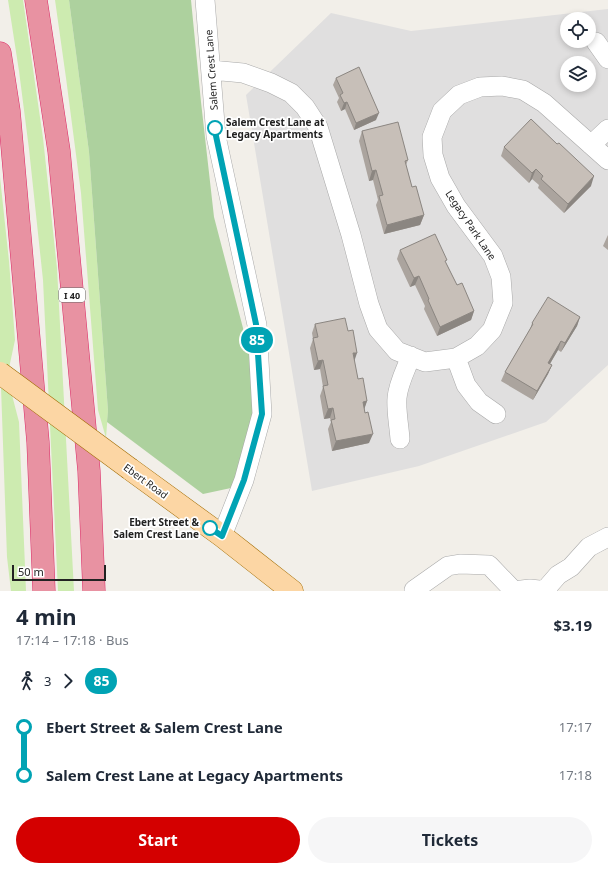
<!DOCTYPE html>
<html lang="en">
<head>
<meta charset="utf-8">
<style>
	body { margin:0; font-family:"Noto Sans",sans-serif; background:#f6f6f7; color:#1f2937; height:100vh; display:flex; flex-direction:column; font-size:15px; white-space:nowrap }
	* { box-sizing:border-box; margin:0 }
	p { font-size:13px; color:#747a83 }
	.icon { flex:none; width:22px; height:22px; fill:none; stroke:currentColor; stroke-width:2; stroke-linecap:round; stroke-linejoin:round }
	.map { position:relative; height:591px; overflow:hidden }
	.sheet { display:flex; flex-direction:column; background:#fff; flex:1 }
	.sheet>* { flex:none }
	.badge { padding:0 8px; border-radius:13px; font-size:14px; line-height:26px }
	.buttons { position:absolute; left:560px; top:12px; display:grid; gap:8px }
	.buttons a { display:grid; place-items:center; width:36px; height:36px; border-radius:50%; background:#fff; box-shadow:0 2px 6px #0003; font-size:20px }
	.scale { position:absolute; left:12px; bottom:10px; width:94px; box-sizing:border-box; padding-left:4px; border:2px solid #222; border-top:0; font-size:11px; line-height:14px; white-space:nowrap; color:#222; -webkit-text-stroke:3px #fff; paint-order:stroke }
	.map>.badge { position:absolute; translate:-50% -50%; box-shadow:0 0 0 2px #fff }
	.legs { display:flex; align-items:center; gap:6px; height:44px; padding:0 16px; font-size:13px }
	.legs p { margin-inline-start:auto }
	.head { display:flex; align-items:center; justify-content:space-between; height:68px; padding:0 16px }
	h1 { font-size:22px; font-weight:700; line-height:30px }
	.button { display:flex; gap:8px; margin-top:auto; padding:8px 16px }
	.button a { flex:1; height:46px; border-radius:24px; background:#d40000; color:#fff; font-size:16px; font-weight:700; line-height:46px; text-align:center }
	.button a+a { background:#f6f6f7; color:#1f2937 }
	ul { padding:0 16px; list-style:none }
	li { display:flex; align-items:center; gap:14px; height:48px; font-size:15px }
	li i { display:grid; place-items:center; width:6px; height:100%; margin:0 5px; background:currentColor }
	li i::after { content:''; width:10px; height:10px; margin:-5px; border:3px solid; border-radius:50%; background:#fff }
	li p { margin-inline-start:auto }
	li:first-child i { background:linear-gradient(#0000 50%,currentColor 0) }
	li:last-child i { background:linear-gradient(currentColor 50%,#0000 0) }
	.map>svg:first-child { display:block }
</style>
</head>
<body>
<div class="map">
<svg width="608" height="591" viewBox="0 0 608 591">
	<rect width="100%" height="100%" fill="#f2efe9"/>
	<path fill="#e0dfdf" fill-rule="evenodd" d="M608,9V365L546,422L419,466L312,491L246,95L331,13L411,31ZM567,19H589V41H567ZM567,63H589V85H567Z"/>
	<path fill="#cdebb0" d="M8,0H23L43,138L57,268L74,591H58L43,280L29,149L19,71Z
		M55,0H69L89,152L108,411L106,438L98,410L81,193L66,78Z
		M0,177L9,261L15,340L9,368L0,362Z
		M1,387L12,395L19,422L26,591H11L7,557Z"/>
	<path fill="#add19e" d="M69,0H191L201,102L214,217L255,374L260,441L231,488L203,494L107,422L108,411L89,152Z"/>
	<g fill="none" stroke-linecap="round" stroke-linejoin="round">
		<g stroke="#a9a9a9" stroke-width="20">
			<path id="minor" d="M205,0L216,136L257,325L262,414L244,480L222,536
				M596,42L608,59
				M211,70L243,73L271,83L291,93L305,107L318,127L351,235L369,304L378,329L397,351L425,362L456,358L477,346L492,330L503,303L501,277L493,256L456,206L440,178L433,155L432,137L442,111L459,95L480,87L502,86L523,90L544,103L608,160
				M591,145L608,129
				M456,358L466,385L479,402L496,414
				M400,439C399,425 396,411 397,398C398,384 406,369 411,356
				M414,590L448,566L460,564L489,565L514,591
				M545,590L558,575L571,567L589,547L608,537
				M513,591L530,589L548,591"/>
		</g>
		<g stroke="#a06b00" stroke-width="23">
			<path id="major" d="M130,469L222,536L292,591"/>
		</g>
		<g stroke="#dc2a67" stroke-width="23">
			<path id="highway" d="M36,0L59,151L89,471L94,591
				M0,53L9,111L38,442L44,591"/>
		</g>
		<use href="#minor" stroke="#fff" stroke-width="19"/>
		<use href="#major" stroke="#fcd6a4" stroke-width="22"/>
		<use href="#highway" stroke="#e892a2" stroke-width="22"/>
		<g stroke="#a06b00" stroke-width="23" stroke-linecap="butt">
			<path id="major-bridge" d="M0,373L130,469"/>
		</g>
		<use href="#major-bridge" stroke="#fcd6a4" stroke-width="22"/>
	</g>
	<path fill="#aba49e" d="M336,78L376,120L354,130L345,109L341,111L337,102L339,98L333,85Z
		M362,131L408,160L406,165L412,187L424,215L420,225L384,234L376,205L378,200L373,180L369,181L359,141Z
		M504,147L591,186L564,213L538,188L539,185L532,179L529,183L501,156Z
		M608,235V250L603,246L607,237Z
		M400,250L446,263L457,285L474,311L471,320L437,336L424,309L425,306L415,285L410,287L397,259Z
		M580,317L577,326L561,352L558,350L550,364L552,365L548,374L533,400L501,381L505,372L530,329L532,323Z
		M315,324L354,361L358,379L367,401L364,409L369,443L332,451L328,429L331,422L330,418L324,419L320,396L323,387L320,369L314,370L310,348L313,339L312,333Z"/>
	<path fill="#8b8681" d="M347,102L345,109L341,111L344,103Z
		M379,113L376,120L354,130L356,123Z
		M536,169L532,179L529,183L532,173Z
		M376,170L373,180L369,181L372,171Z
		M594,176L591,186L564,213L568,204Z
		M424,215L420,225L384,234L387,225Z
		M419,276L415,285L410,287L414,278Z
		M474,311L471,320L437,336L440,327Z
		M580,317L577,326L561,352L565,343Z
		M561,341L558,350L545,372L548,363Z
		M353,353H357L354,362Z
		M323,360L320,369L314,370L318,361Z
		M552,365L548,374L533,400L537,391Z
		M367,401L364,410L363,402Z
		M333,408L330,418L324,419L328,409Z
		M373,434L369,443L332,451L336,441Z"/>
	<path fill="#c7bfb8" stroke="#8b8681" d="M359,67L379,113L356,123L347,102L344,103L340,95L343,93L336,78Z
		M531,119L557,144L559,143L594,176L568,204L541,179L543,176L536,169L532,173L504,147Z
		M398,122L408,160L405,161L412,187L416,186L424,215L387,225L379,196L383,195L376,170L372,171L362,131Z
		M435,234L447,260L445,261L457,285L462,283L474,311L440,327L428,300L429,299L419,276L414,278L400,250Z
		M548,297L580,317L565,343L561,341L548,363L552,365L537,391L505,372L533,324L532,323Z
		M345,318L348,331L353,330L357,353H353L358,379L363,378L367,401L363,402L365,413L368,412L373,434L336,441L331,420L335,419L333,408L328,409L323,386L328,385L323,360L318,361L313,338L318,337L315,324Z"/>
	<g fill="none" stroke-linecap="round" stroke-linejoin="round">
		<g stroke="#fff" stroke-width="9">
			<path id="line-1" d="M210,528L222,536L244,480L262,414L256,324L216,136L215,128"/>
		</g>
		<use href="#line-1" stroke="#00a3b4" stroke-width="6"/>
	</g>
	<g fill="#fff" stroke="#00a3b4" stroke-width="2">
		<circle cx="215" cy="128" r="7"/>
		<circle cx="210" cy="528" r="7"/>
	</g>
	<g text-anchor="middle" dominant-baseline="central" stroke-width="3.5" stroke-linejoin="round" paint-order="stroke">
		<rect fill="#fff" stroke="#646464" stroke-width="1" x="59" y="288" width="26" height="14" rx="3"/>
		<g font-size="9" font-weight="bold" fill="#222">
			<text x="72" y="295">I 40</text>
		</g>
		<g font-size="10" fill="#222" stroke="#fff">
			<text transform="translate(211 70) rotate(-94)">Salem Crest Lane</text>
			<text transform="translate(471 225) rotate(56)">Legacy Park Lane</text>
			<text transform="translate(146 481) rotate(36)">Ebert Road</text>
		</g>
		<g font-size="10" font-weight="bold" fill="#222" stroke="#fff" text-anchor="start">
			<text x="226" y="122">Salem Crest Lane at<tspan x="226" dy="12">Legacy Apartments</tspan></text>
			<text x="199" y="522" text-anchor="end">Ebert Street &amp;<tspan x="199" dy="12">Salem Crest Lane</tspan></text>
		</g>
	</g>
</svg>
<div class="buttons">
<a><svg class="icon" aria-label="locate" viewBox="0 0 24 24"><circle cx="12" cy="12" r="6"/><path d="M12 2v4M12 18v4M2 12h4M18 12h4"/></svg></a>
<a><svg class="icon" aria-label="layers" viewBox="0 0 24 24"><path d="M12 4l9 5-9 5-9-5zM3 14l9 5 9-5"/></svg></a>
</div>
<div class="scale">50 m</div>
<b class="badge" style="left:257px;top:340px;background:#00a3b4;color:#fff">85</b>
</div>
<section class="sheet">
<div class="head"><div><h1>4 min</h1><p>17:14 – 17:18 · Bus</p></div><b>$3.19</b></div>
<div class="legs"><svg class="icon" aria-label="walk" viewBox="0 0 24 24"><circle cx="13" cy="4" r="2"/><path d="M13 8l-2 6 4 7M11 14l-3 7M7 12l3-4h3l4 4"/></svg>3<svg class="icon" aria-label="forward" viewBox="0 0 24 24"><path d="M9 5l7 7-7 7"/></svg><b class="badge" style="background:#00a3b4;color:#fff">85</b></div>
<ul>
<li><i style="color:#00a3b4"></i><b>Ebert Street &amp; Salem Crest Lane</b><p>17:17</p></li>
<li><i style="color:#00a3b4"></i><b>Salem Crest Lane at Legacy Apartments</b><p>17:18</p></li>
</ul>
<div class="button"><a>Start</a><a>Tickets</a></div>
</section>
</body>
</html>
